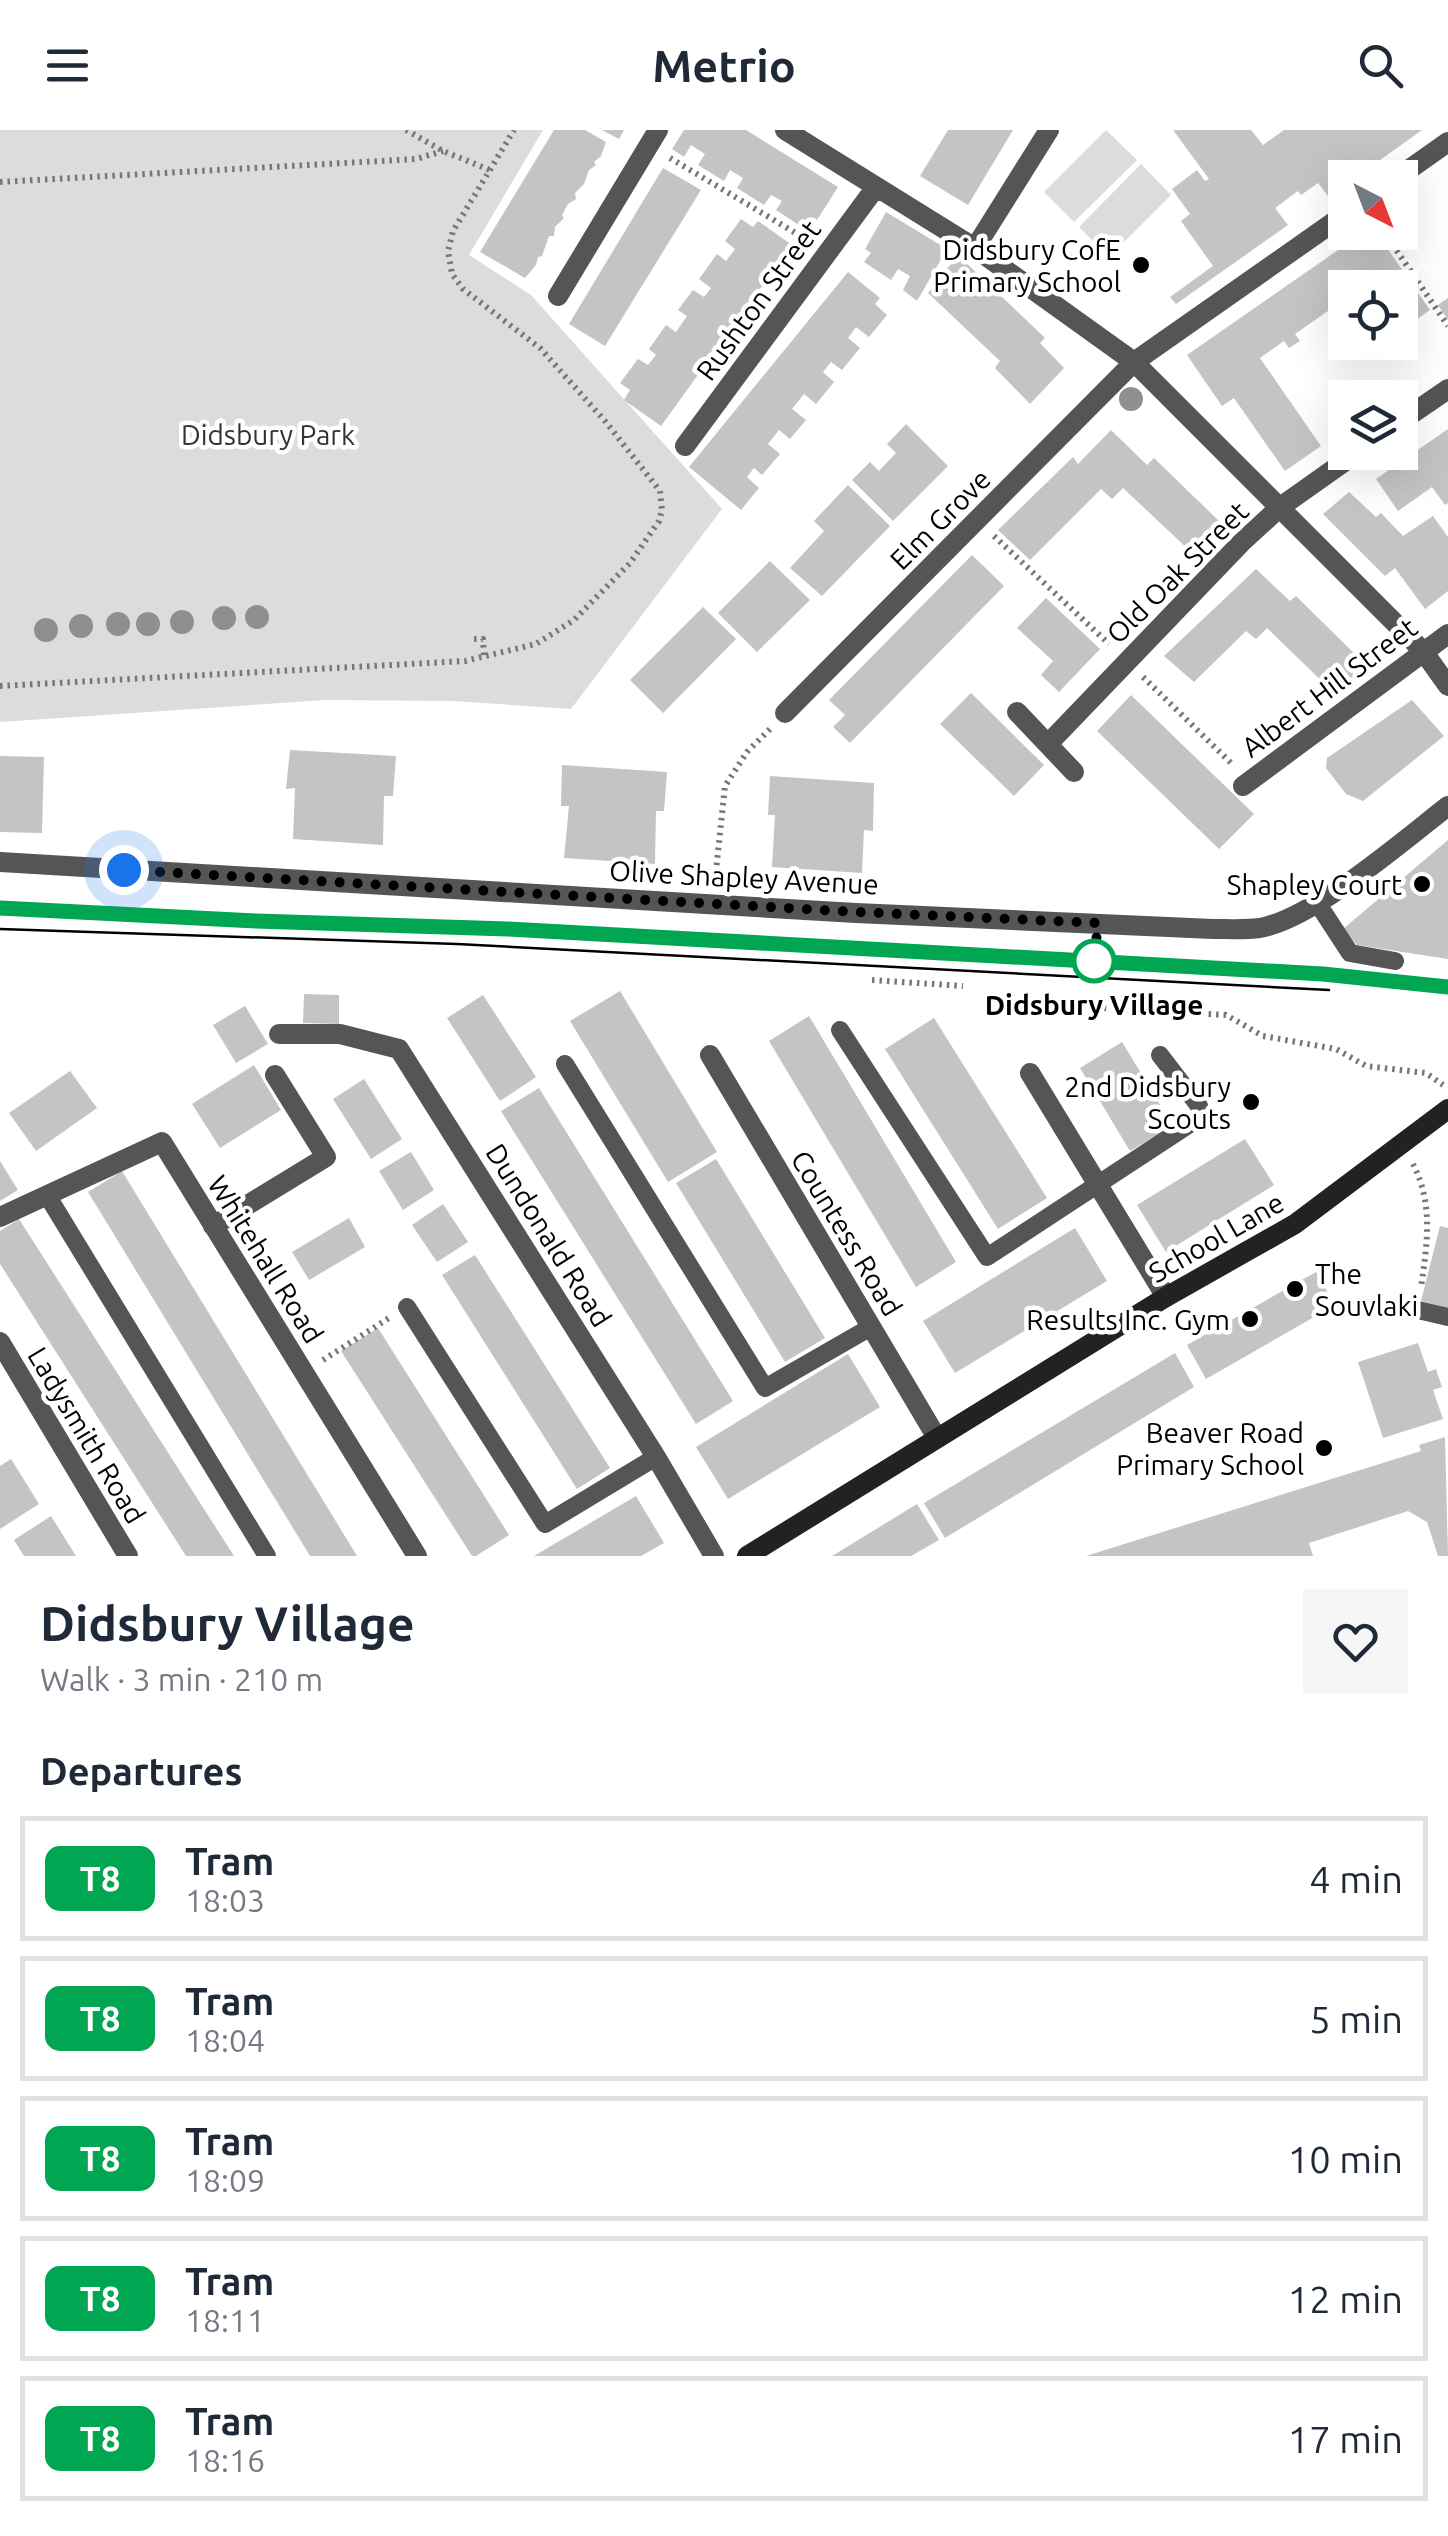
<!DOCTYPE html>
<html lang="en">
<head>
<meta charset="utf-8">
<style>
	body { margin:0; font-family:Ubuntu,sans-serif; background:#f6f6f7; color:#1f2937; height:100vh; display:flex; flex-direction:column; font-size:38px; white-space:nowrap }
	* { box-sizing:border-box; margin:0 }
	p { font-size:32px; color:#747a83 }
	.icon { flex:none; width:55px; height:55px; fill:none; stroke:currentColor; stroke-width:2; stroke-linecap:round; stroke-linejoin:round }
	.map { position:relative; height:1426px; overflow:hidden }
	.side { display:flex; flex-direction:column; background:#fff; flex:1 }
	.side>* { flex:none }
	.badge { padding:0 20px; border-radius:15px; font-size:35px; line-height:65px }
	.needle { width:65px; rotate:138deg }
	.tools { position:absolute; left:1328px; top:30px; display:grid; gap:20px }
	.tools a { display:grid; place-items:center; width:90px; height:90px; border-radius:0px; background:#fff; box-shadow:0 10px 40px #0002; font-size:50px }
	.you { position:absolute; width:50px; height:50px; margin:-25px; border:8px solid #fff; border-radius:50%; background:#1a73e8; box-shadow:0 0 0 15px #1a73e833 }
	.map>.badge { position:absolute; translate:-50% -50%; box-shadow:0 0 0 5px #fff }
	h2 { padding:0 40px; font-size:38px; line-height:90px }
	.round { display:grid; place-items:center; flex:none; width:105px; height:105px; border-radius:0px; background:#f6f6f7 }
	.headline { display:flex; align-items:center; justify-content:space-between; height:170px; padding:0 40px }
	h1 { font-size:48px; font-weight:700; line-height:75px }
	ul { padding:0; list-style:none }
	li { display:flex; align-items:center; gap:30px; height:125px; margin:0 20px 15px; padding:0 20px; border:5px solid #e0e1e3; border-radius:0px }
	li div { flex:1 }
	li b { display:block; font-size:38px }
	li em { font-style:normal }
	li .badge { min-width:110px; font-weight:700; text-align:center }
	header { display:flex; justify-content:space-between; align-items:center; height:130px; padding:0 40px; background:#fff; font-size:45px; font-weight:700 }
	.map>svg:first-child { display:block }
</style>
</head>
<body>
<header><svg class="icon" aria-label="menu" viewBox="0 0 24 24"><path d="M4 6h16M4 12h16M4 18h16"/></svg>Metrio<svg class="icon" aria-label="search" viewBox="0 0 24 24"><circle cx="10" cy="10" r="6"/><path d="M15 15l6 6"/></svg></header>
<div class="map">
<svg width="1448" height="1426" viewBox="0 0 1448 1426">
	<rect width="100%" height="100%" fill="#fff"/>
	<path fill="#dcdcdc" d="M0,0H543L469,125L531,165L722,379L571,579L453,571L325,570L0,592Z
		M1106,0L1137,30L1074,92L1044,62Z
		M1141,34L1171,65L1109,127L1079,97Z"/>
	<path fill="#c4c4c4" d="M554,0H585L606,12L601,26L594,32L596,35L589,40L584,54L575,63L576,69L568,74L562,85L564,88L555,97L554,106H549L542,126L538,127L536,135L525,148L480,122Z
		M602,0H624L619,9Z
		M684,0H746L838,57L817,90L813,87L805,99L776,80L782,71L771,65L764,75L737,58L743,48L730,40L724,51L698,35L705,24L691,15L684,27L672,19Z
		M948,0H1013L968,75L920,46Z
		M1173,0H1251L1263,15L1284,0H1422L1355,48H1345V54L1328,66L1318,53L1301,65L1298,61L1275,78L1288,95L1176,174L1170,167L1213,136L1181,91L1190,84L1172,59L1197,40L1205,51L1209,49Z
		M663,38L701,60L605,216L569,194Z
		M886,82L947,119L917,171L903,160L910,146L898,139L891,150L864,132L871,123L865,119Z
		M741,89L753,97L758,91L792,115L661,296L624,270L630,260L620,253L638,229L648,235L656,225L649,219L666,195L676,202L687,186L678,180L693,160L704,167L711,158L699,149L717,124L726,131L735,119L725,111Z
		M1364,102H1376L1430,180L1400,201V158H1345V169L1295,204L1300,211L1289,218L1284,211L1260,228L1321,316L1285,341L1234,268L1222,276L1187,225Z
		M958,125L1045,208L1040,213L1064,238L1030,274L995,238L1000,231L928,163Z
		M848,142L880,168L875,174L887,185L869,207L856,197L848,208L860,218L842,240L831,232L823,242L834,252L816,274L804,264L792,279L806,290L790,309L779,300L768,314L780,324L762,345L754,338L747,347L759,358L741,380L689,337Z
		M1448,168V190L1438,175Z
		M906,294L948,336L893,391L852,350L870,332L879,341L896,323L887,314Z
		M1448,299V373L1445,375L1432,357L1398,381L1376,349Z
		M1111,300L1147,335L1154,328L1220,392L1190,421L1123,358L1112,369L1101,359L1030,430L998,400L1073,327L1078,334Z
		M848,355L890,396L822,466L790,438L824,401L814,391Z
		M1349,362L1376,387L1381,383L1403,406L1433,386L1448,407V461L1425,479L1395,438L1385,446L1323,384Z
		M972,425L1004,456L850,613L833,597L845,585L829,570Z
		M770,431L810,470L757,522L718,483Z
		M1256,439L1290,471L1296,466L1368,537L1332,561L1267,498L1256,509L1246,501L1194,552L1164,526Z
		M1046,468L1100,519L1059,562L1041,545L1053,531L1017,498Z
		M703,477L736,509L663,583L630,550Z
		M971,563L1044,635L1014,666L940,594Z
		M1131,565L1254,684L1219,719L1097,601Z
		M1412,570L1444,606L1363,671L1346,664L1326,638L1327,628Z
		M290,620L396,626L393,666H384L383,715L293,709L295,658L286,659Z
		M0,626L44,627L42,703L0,702Z
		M562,635L667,642L664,681H656L655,734L564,728L569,676H561Z
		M770,646L874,653L873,701L864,700L862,743L772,737L775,685H768Z
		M1448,710V829L1357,815L1343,799Z
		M620,861L717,1022L668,1052L570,891Z
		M304,864L339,865V894L303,893Z
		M483,865L536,947L500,971L447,888Z
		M245,876L268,914L236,933L213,895Z
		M809,886L956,1132L916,1157L769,911Z
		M934,888L1047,1068L998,1099L885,919Z
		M1122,912L1173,996L1130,1021L1080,938Z
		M254,935L281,980L220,1018L192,974Z
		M70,941L97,978L36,1021L9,983Z
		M364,949L402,1009L371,1029L333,969Z
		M539,958L733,1271L696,1294L501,981Z
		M1245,1009L1274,1055L1166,1122L1137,1075Z
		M411,1022L434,1060L403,1080L379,1041Z
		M716,1029L825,1208L785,1232L676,1053Z
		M0,1031L18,1060L0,1071Z
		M122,1041L357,1426H310L88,1062Z
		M443,1074L468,1112L437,1132L412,1095Z
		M349,1088L365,1117L309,1150L292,1122Z
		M19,1089L234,1426H186L0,1134V1101Z
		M1440,1096L1448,1098V1178L1421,1171Z
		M1075,1098L1107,1151L955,1243L923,1191Z
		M475,1125L610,1338L577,1359L442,1145Z
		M1316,1142L1335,1175L1206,1249L1187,1215Z
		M378,1198L509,1405L476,1426H472L341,1221Z
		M1418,1213L1428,1242L1436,1239L1442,1257L1433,1260L1443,1289L1383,1308L1358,1232Z
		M1175,1223L1194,1257L945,1408L924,1373Z
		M848,1224L880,1277L728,1369L696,1317Z
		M1445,1307L1448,1426H1438L1427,1392L1408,1381L1309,1413L1313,1426H1086L1421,1321L1419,1315Z
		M11,1329L39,1374L0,1399V1336Z
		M636,1366L664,1413L641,1426H534Z
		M917,1374L939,1410L911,1426H832Z
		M51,1386L76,1426H24L14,1410Z"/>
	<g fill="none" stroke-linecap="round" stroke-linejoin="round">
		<path stroke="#777" stroke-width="6" stroke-dasharray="2.5 5" stroke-linecap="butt" d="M406,0L443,21L490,40
			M670,28L809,111
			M0,52L416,29L443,21
			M1384,102L1448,196
			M994,406L1109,514
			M474,509H483L484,526
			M1143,547L1234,636
			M0,556L465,531L536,514L574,490L630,433L659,391L662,380L660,361L605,291L540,218L463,159L452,144L448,121L453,101L514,0
			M715,750L725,656L747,622L770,599
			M872,850L963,856
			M1086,867L1084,877L1226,885L1263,906L1336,919L1366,936L1426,943L1443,955
			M1413,1034C1434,1075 1427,1114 1421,1158
			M323,1230L389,1188"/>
		<path stroke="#555" stroke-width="18" d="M1316,771L1350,823L1395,831
			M840,900L987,1127L1202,986L1199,976L1160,925
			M565,934L765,1258L871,1197
			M47,1065L267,1426
			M407,1177L545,1394L656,1327
			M1418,1180L1448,1187"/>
		<path stroke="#555" stroke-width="20" d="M785,0L975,118L1134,232L1423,521L1448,556
			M1397,48L1448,12
			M975,118L1049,0
			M558,166L658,0
			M1400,292L1448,259
			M685,316L876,57
			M1017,582L1074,642
			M785,583L1134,232L1345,84
			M1048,614L1241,413L1279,378L1358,322
			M1243,656L1448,504
			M0,732L856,783L1213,799C1228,799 1245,800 1260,798C1314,788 1403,711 1448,676
			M279,904H340L399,919L656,1327L714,1426
			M710,925L937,1308
			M1030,943L1166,1167
			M0,1087L162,1012L417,1426
			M213,1096L326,1027L275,945
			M0,1212L128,1426"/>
		<path stroke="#222" stroke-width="20" d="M747,1426L1166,1167L1295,1094L1448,979"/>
		<path stroke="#000" stroke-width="2.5" d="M0,778L256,791L508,799L1323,844L1448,857
			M0,799L457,814L1329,860"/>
	</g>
	<g fill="#8f8f8f">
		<circle cx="1131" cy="269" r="12"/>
		<circle cx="257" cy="487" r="12"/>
		<circle cx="224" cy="488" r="12"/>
		<circle cx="182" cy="492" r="12"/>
		<circle cx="118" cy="494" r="12"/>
		<circle cx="148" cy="494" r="12"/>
		<circle cx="81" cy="496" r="12"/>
		<circle cx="46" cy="500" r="12"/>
	</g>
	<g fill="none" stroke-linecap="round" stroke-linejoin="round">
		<g stroke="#fff" stroke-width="22">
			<path id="line" d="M0,778L256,791L508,799L1323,844L1448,857"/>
		</g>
		<use href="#line" stroke="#00a651" stroke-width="15"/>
		<path stroke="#000" stroke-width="10" stroke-dasharray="0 18" d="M124,740L856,782L1098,793L1094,831"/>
	</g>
	<g fill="#000" stroke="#fff" stroke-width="4">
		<circle cx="1141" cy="135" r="10"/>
		<circle cx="1422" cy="754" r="10"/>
		<circle cx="1251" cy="972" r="10"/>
		<circle cx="1295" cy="1159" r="10"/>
		<circle cx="1250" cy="1189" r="10"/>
		<circle cx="1324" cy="1318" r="10"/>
	</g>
	<circle fill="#fff" stroke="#00a651" stroke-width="5" cx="1094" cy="831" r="20"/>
	<g text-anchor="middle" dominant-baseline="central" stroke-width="9" stroke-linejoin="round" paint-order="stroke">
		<g font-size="28" fill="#000" stroke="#fff" text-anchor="end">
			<text x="1121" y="119">Didsbury CofE<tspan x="1121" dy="32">Primary School</tspan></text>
			<text x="1402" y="754">Shapley Court</text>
			<text x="1231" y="956">2nd Didsbury<tspan x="1231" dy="32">Scouts</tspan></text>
			<text x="1315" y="1143" text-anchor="start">The<tspan x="1315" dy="32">Souvlaki</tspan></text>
			<text x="1230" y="1189">Results Inc. Gym</text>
			<text x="1304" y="1302">Beaver Road<tspan x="1304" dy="32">Primary School</tspan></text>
		</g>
		<g font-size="28" fill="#000" stroke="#fff">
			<text transform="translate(758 170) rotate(-54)">Rushton Street</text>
			<text transform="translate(940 389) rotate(-45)">Elm Grove</text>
			<text transform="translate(1177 442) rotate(-45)">Old Oak Street</text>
			<text transform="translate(1329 557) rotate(-37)">Albert Hill Street</text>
			<text transform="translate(744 747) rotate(3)">Olive Shapley Avenue</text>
			<text transform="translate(847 1103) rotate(59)">Countess Road</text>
			<text transform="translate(549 1105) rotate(58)">Dundonald Road</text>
			<text transform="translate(1216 1107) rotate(-30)">School Lane</text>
			<text transform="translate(266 1129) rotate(58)">Whitehall Road</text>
			<text transform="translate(87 1305) rotate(59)">Ladysmith Road</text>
		</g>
		<g font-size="28" fill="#333" stroke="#fff">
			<text x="268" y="304">Didsbury Park</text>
		</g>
		<g font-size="28" font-weight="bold" fill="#000" stroke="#fff">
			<text x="1094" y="874">Didsbury Village</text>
		</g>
	</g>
</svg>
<div class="tools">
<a><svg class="needle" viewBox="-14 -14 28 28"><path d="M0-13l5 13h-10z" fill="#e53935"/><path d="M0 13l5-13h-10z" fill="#747a83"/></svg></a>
<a><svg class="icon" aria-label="locate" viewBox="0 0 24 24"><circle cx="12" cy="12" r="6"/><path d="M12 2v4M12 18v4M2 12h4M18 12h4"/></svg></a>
<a><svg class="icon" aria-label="layers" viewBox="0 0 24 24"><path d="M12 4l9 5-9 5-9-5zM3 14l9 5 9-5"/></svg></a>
</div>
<div class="you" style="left:124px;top:740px"></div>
</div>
<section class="side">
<div class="headline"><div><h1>Didsbury Village</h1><p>Walk · 3 min · 210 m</p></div><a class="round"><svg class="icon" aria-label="heart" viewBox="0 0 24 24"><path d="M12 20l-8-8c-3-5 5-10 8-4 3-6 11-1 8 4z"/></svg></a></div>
<h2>Departures</h2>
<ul>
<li><span class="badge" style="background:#00a651;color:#fff">T8</span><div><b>Tram</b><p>18:03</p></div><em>4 min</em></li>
<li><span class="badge" style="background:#00a651;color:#fff">T8</span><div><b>Tram</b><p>18:04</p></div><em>5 min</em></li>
<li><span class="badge" style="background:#00a651;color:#fff">T8</span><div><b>Tram</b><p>18:09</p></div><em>10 min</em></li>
<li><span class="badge" style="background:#00a651;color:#fff">T8</span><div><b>Tram</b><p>18:11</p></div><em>12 min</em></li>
<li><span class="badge" style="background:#00a651;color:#fff">T8</span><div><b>Tram</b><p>18:16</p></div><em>17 min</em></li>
</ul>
</section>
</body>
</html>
